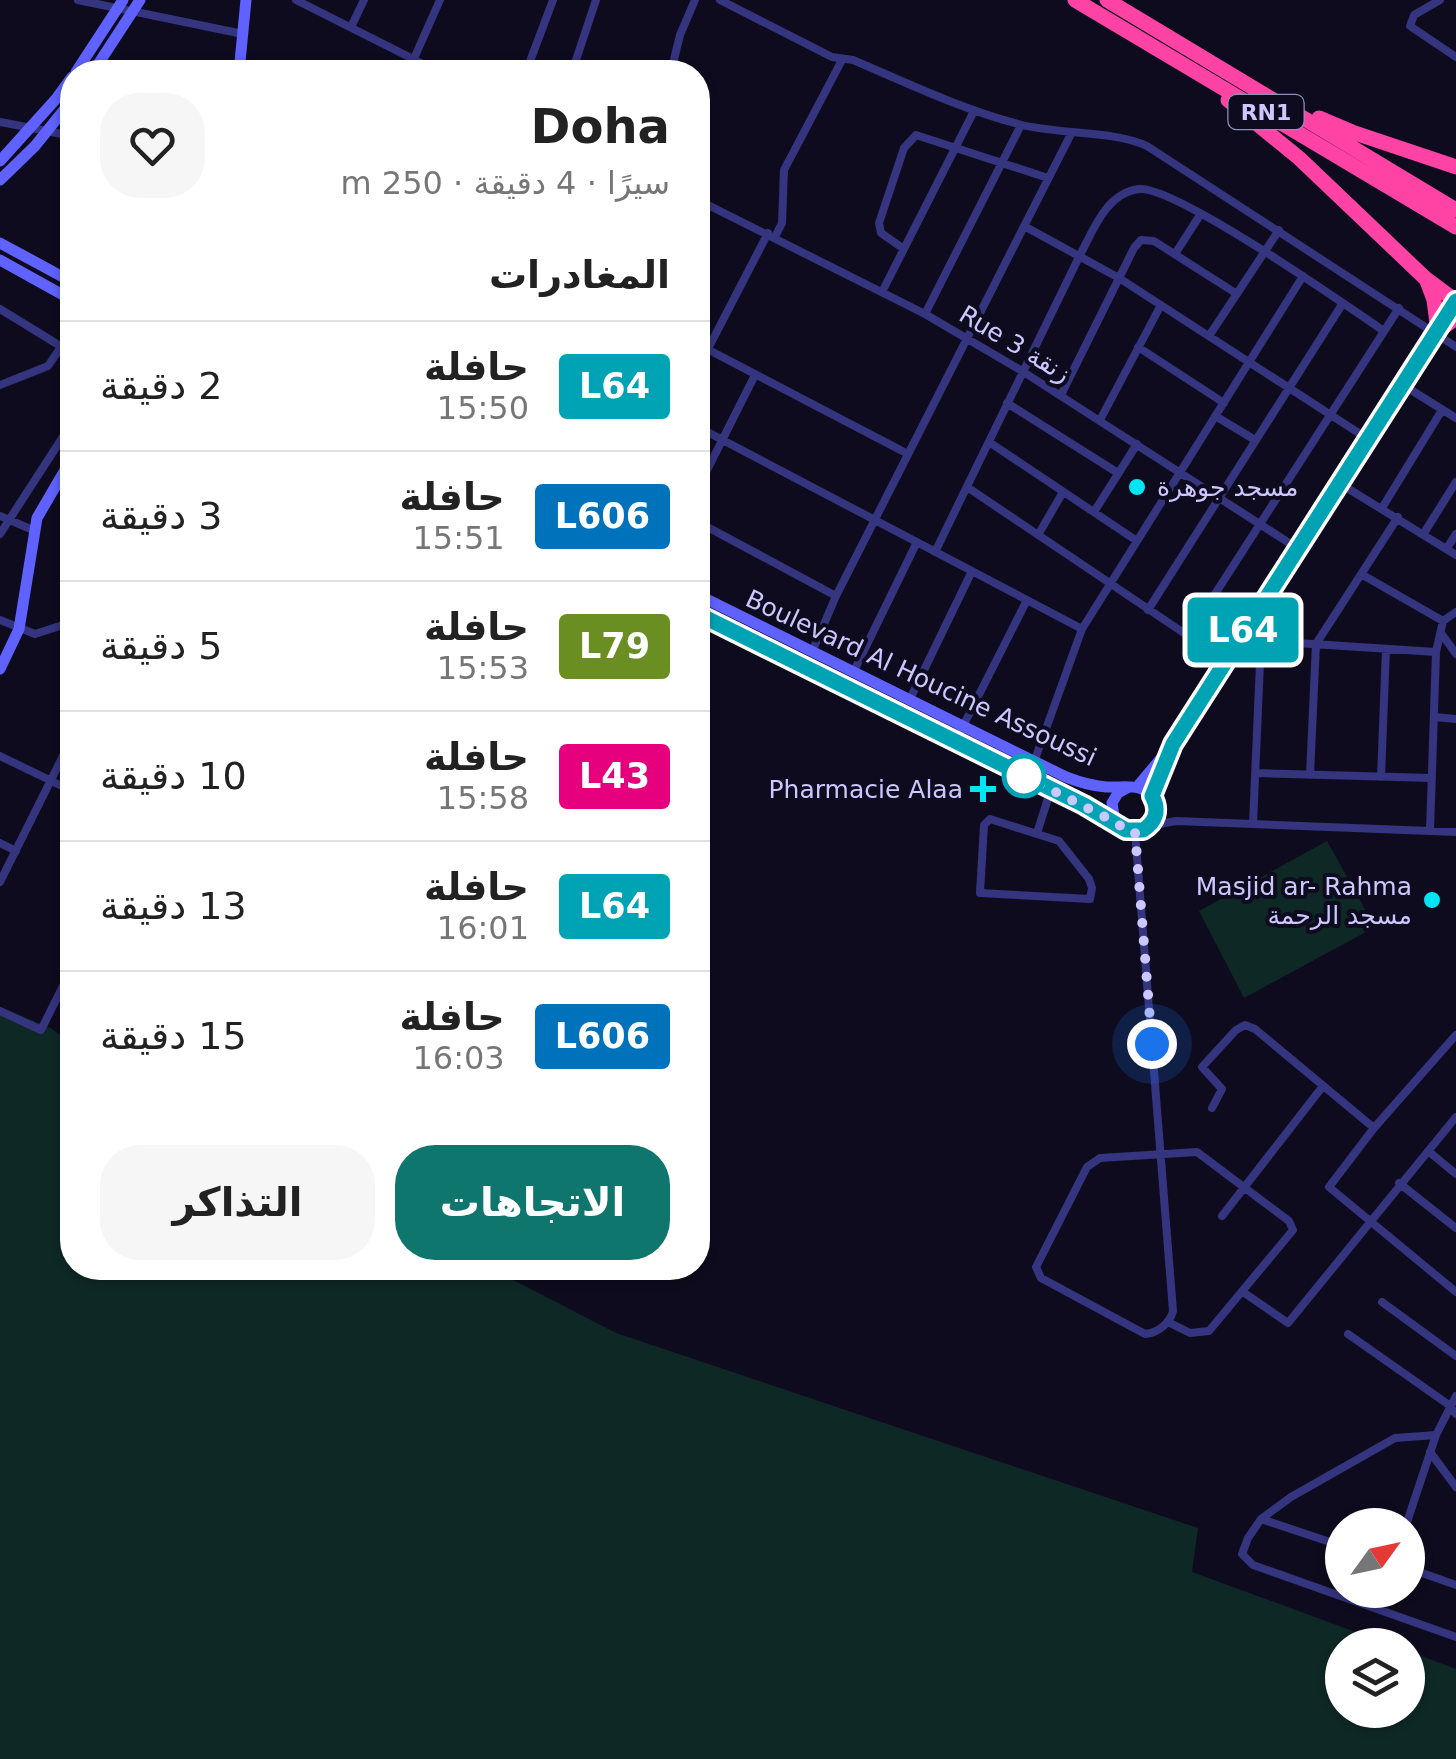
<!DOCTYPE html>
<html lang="ar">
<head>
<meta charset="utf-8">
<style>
	body { margin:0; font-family:"DejaVu Sans","Noto Naskh Arabic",sans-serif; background:#f6f6f6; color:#222; direction:rtl; height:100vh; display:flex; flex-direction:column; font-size:38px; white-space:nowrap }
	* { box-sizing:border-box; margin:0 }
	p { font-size:32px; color:#767676 }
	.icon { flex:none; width:55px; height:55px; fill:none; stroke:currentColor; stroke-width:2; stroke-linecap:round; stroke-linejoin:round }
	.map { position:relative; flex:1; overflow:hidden; direction:ltr }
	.drawer { position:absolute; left:60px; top:60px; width:650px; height:1220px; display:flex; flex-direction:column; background:#fff; border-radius:40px; box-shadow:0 2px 8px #0004; direction:rtl }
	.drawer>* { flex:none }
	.badge { padding:0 20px; border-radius:8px; font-size:35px; line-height:65px }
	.needle { width:65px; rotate:57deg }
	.buttons { position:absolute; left:1325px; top:1508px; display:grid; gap:20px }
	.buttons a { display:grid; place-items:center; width:100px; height:100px; border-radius:50%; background:#fff; box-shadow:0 2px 8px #0004; font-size:50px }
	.you { position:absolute; width:50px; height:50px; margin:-25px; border:8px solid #fff; border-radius:50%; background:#1a73e8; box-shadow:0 0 0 15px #1a73e833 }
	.map>.badge { position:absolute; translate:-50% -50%; box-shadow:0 0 0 5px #fff }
	h2 { padding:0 40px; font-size:38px; line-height:90px }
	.round { display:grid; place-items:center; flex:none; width:105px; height:105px; border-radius:40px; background:#f6f6f6 }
	.head { display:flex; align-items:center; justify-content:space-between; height:170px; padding:0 40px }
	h1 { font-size:48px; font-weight:800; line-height:75px }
	.cta { display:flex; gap:20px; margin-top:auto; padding:20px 40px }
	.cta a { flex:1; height:115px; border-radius:40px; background:#0f766e; color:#fff; font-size:40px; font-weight:800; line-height:115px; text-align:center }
	.cta a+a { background:#f6f6f6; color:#222 }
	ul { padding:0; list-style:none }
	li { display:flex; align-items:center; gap:30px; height:130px; padding:0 40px; border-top:2px solid #e0e0e0 }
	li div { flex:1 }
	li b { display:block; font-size:38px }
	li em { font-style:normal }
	li .badge { min-width:110px; font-weight:700; text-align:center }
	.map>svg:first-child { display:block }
</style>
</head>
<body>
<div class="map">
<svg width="1456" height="1759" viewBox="0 0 1456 1759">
	<rect width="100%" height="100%" fill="#0e0b1e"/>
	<path fill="#0e2826" d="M1327,841L1375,927L1244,998L1199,911Z
		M0,1007L51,1028L72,1045V1268H490L616,1333L1198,1528L1192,1572L1391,1645H1342V1710H1408V1651L1456,1669V1759H0Z"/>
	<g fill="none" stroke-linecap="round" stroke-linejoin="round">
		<path stroke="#34347f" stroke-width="8" d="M78,0L243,34
			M296,0L439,72
			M720,0L832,57L853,60C907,83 961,109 1018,124C1058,135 1113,130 1147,146L1456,347
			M1440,0L1414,15L1410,26L1456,57
			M351,27L364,0
			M240,62L276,72
			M408,72L440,0
			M526,72L553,0
			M572,72L596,0
			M671,72L680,35L695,0
			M0,122L72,136
			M698,200L925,314L1022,371L1297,548
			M1024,226L1119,278L1368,439
			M775,237L782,223L784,170L842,60
			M904,249L881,233L879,223L904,148L916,135L1048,178
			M1175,254L1200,215
			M882,292L974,111
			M0,309L62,347
			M925,314L1021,125
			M1209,336L1279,230
			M1138,347L1224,403
			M707,349L908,454
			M698,368L768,233
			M0,385L48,366L72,331
			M1403,385L1456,418
			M1061,395L1134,248L1141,240L1154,241L1237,294
			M1007,403L1118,473
			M1217,417L1255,440
			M1100,420L1161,305
			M698,427L1082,629
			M989,442L1137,541
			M1339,483L1456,555
			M967,487L1224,660
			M698,488L755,375
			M1382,508L1442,410
			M1094,512L1137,444
			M0,516L33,530
			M698,522L836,596
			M1424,533L1456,482
			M0,534L66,432L72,428
			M1038,535L1063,492
			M1447,548L1456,534
			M935,552L1080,255C1093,231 1106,193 1139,189C1174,185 1346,305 1384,331
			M1361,574L1443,621
			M1148,610L1343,303
			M0,620L35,634L72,622
			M1441,633L1456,654
			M1188,636L1399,308
			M1237,639L1436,652
			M812,652L836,596L1071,134
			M853,673L917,542
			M909,701L972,571
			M1434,717L1456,719
			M955,742L1027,600
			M0,756L72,791
			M1034,762L1082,629L1303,276
			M1256,773L1432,778
			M1310,775L1316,644L1398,517
			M1381,777L1386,649
			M990,819L1059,841L1089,879L1092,888L1090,899L980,893L984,825Z
			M1253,824L1261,640
			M1149,826L1176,821L1456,832
			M1430,831L1436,652L1443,621L1456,612
			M1135,832L1173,1311C1170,1323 1158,1333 1145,1334L1041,1278L1036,1267L1087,1167L1100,1158L1197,1152L1289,1221L1293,1230L1209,1331L1190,1333L1168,1322
			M1037,833L1051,789
			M0,843L16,851
			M0,882L72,738
			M0,1011L41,1030L72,968
			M1456,1035L1374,1128L1329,1187L1456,1292
			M1212,1108L1222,1089L1202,1067L1236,1030L1245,1025L1255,1029L1374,1128
			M1428,1151L1456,1174
			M1399,1183L1456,1228
			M1222,1216L1323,1086
			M1243,1292L1288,1323L1456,1117
			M1382,1302L1456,1356
			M1348,1334L1449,1405L1456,1414
			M1436,1435L1395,1438L1291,1497L1261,1519L1248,1538L1242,1554L1253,1565L1456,1637
			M1430,1452L1456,1487
			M1261,1519L1342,1546
			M1406,1525L1436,1435L1456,1396
			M1408,1568L1456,1585"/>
		<path stroke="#5f62ff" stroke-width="11" d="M76,72L123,0
			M93,72L140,0
			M239,72L246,0
			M0,161L56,99L72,77
			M0,180L35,146L72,100
			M0,243L72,282
			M0,260L72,300
			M698,595L1066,777C1079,782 1092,786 1106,787C1127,788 1146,781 1156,804L1154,821L1143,830H1126L1084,805L698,614
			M0,669L19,629L37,518L72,458
			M1137,787L1173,744L1456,301
			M1153,796L1169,753
			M1115,822L1112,803L1118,793L1129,787"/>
		<path stroke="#ff43a5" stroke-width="15" d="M1075,0L1456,227
			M1107,0L1456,210
			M1228,100L1299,158L1425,278L1456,301
			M1319,118L1352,132L1456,167
			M1427,281L1434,300L1438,331
			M1438,331L1456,318"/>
	</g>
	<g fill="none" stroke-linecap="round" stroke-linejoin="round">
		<g stroke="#fff" stroke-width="22">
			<path id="line" d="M698,614L1084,805L1126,830H1143C1156,822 1160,810 1152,796L1173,744L1456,301"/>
		</g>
		<use href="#line" stroke="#00a3b4" stroke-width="15"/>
		<path stroke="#ccc8ff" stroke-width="10" stroke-dasharray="0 18" d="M1024,776L1115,822L1126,830L1135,832L1152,1044"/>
	</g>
	<g fill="#00e5f3" stroke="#0e0b1e" stroke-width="4">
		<circle cx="1137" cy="487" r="10"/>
		<path d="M978 774h10v10h10v10h-10v10h-10v-10h-10v-10h10z"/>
		<circle cx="1432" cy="900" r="10"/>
	</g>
	<circle fill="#fff" stroke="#00a3b4" stroke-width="5" cx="1024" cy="776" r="20"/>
	<g text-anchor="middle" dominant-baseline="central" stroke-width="8" stroke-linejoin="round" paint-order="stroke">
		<rect fill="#0e0b1e" stroke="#938fbc" stroke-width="2.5" x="1228.5" y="95" width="75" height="34" rx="8"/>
		<g font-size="22" font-weight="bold" fill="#ccc8ff">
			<text x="1266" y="112">RN1</text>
		</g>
		<g font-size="25" fill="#ccc8ff" stroke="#0e0b1e">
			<text transform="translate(1015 344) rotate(31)">Rue 3 زنقة</text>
			<text transform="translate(921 678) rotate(25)">Boulevard Al Houcine Assoussi</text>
		</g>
		<g font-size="25" fill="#ccc8ff" stroke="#0e0b1e" text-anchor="end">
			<text x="1157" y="487" text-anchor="start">مسجد جوهرة</text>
			<text x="963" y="789">Pharmacie Alaa</text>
			<text x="1412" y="886">Masjid ar- Rahma<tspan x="1412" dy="29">مسجد الرحمة</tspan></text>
		</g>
	</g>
</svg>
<div class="buttons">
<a><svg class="needle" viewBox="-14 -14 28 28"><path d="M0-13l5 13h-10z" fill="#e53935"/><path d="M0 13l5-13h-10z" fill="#767676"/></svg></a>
<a><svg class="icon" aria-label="layers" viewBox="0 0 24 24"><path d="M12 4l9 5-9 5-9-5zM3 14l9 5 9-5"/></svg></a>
</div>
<div class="you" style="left:1152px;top:1044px"></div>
<b class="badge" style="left:1243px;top:630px;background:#00a3b4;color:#fff">L64</b>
<section class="drawer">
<div class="head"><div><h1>Doha</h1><p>سيرًا · 4 دقيقة · 250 m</p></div><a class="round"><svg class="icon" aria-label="heart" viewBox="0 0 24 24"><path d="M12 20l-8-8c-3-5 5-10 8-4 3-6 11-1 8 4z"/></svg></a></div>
<h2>المغادرات</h2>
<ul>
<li><span class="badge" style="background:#00a3b4;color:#fff">L64</span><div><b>حافلة</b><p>15:50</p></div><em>2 دقيقة</em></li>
<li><span class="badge" style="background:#0072bc;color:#fff">L606</span><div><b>حافلة</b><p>15:51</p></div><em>3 دقيقة</em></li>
<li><span class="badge" style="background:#6b8e23;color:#fff">L79</span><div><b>حافلة</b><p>15:53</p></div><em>5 دقيقة</em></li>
<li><span class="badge" style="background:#e6007e;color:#fff">L43</span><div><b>حافلة</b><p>15:58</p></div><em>10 دقيقة</em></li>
<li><span class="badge" style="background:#00a3b4;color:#fff">L64</span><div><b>حافلة</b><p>16:01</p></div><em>13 دقيقة</em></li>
<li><span class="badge" style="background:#0072bc;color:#fff">L606</span><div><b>حافلة</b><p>16:03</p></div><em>15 دقيقة</em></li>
</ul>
<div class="cta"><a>الاتجاهات</a><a>التذاكر</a></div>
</section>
</div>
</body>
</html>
